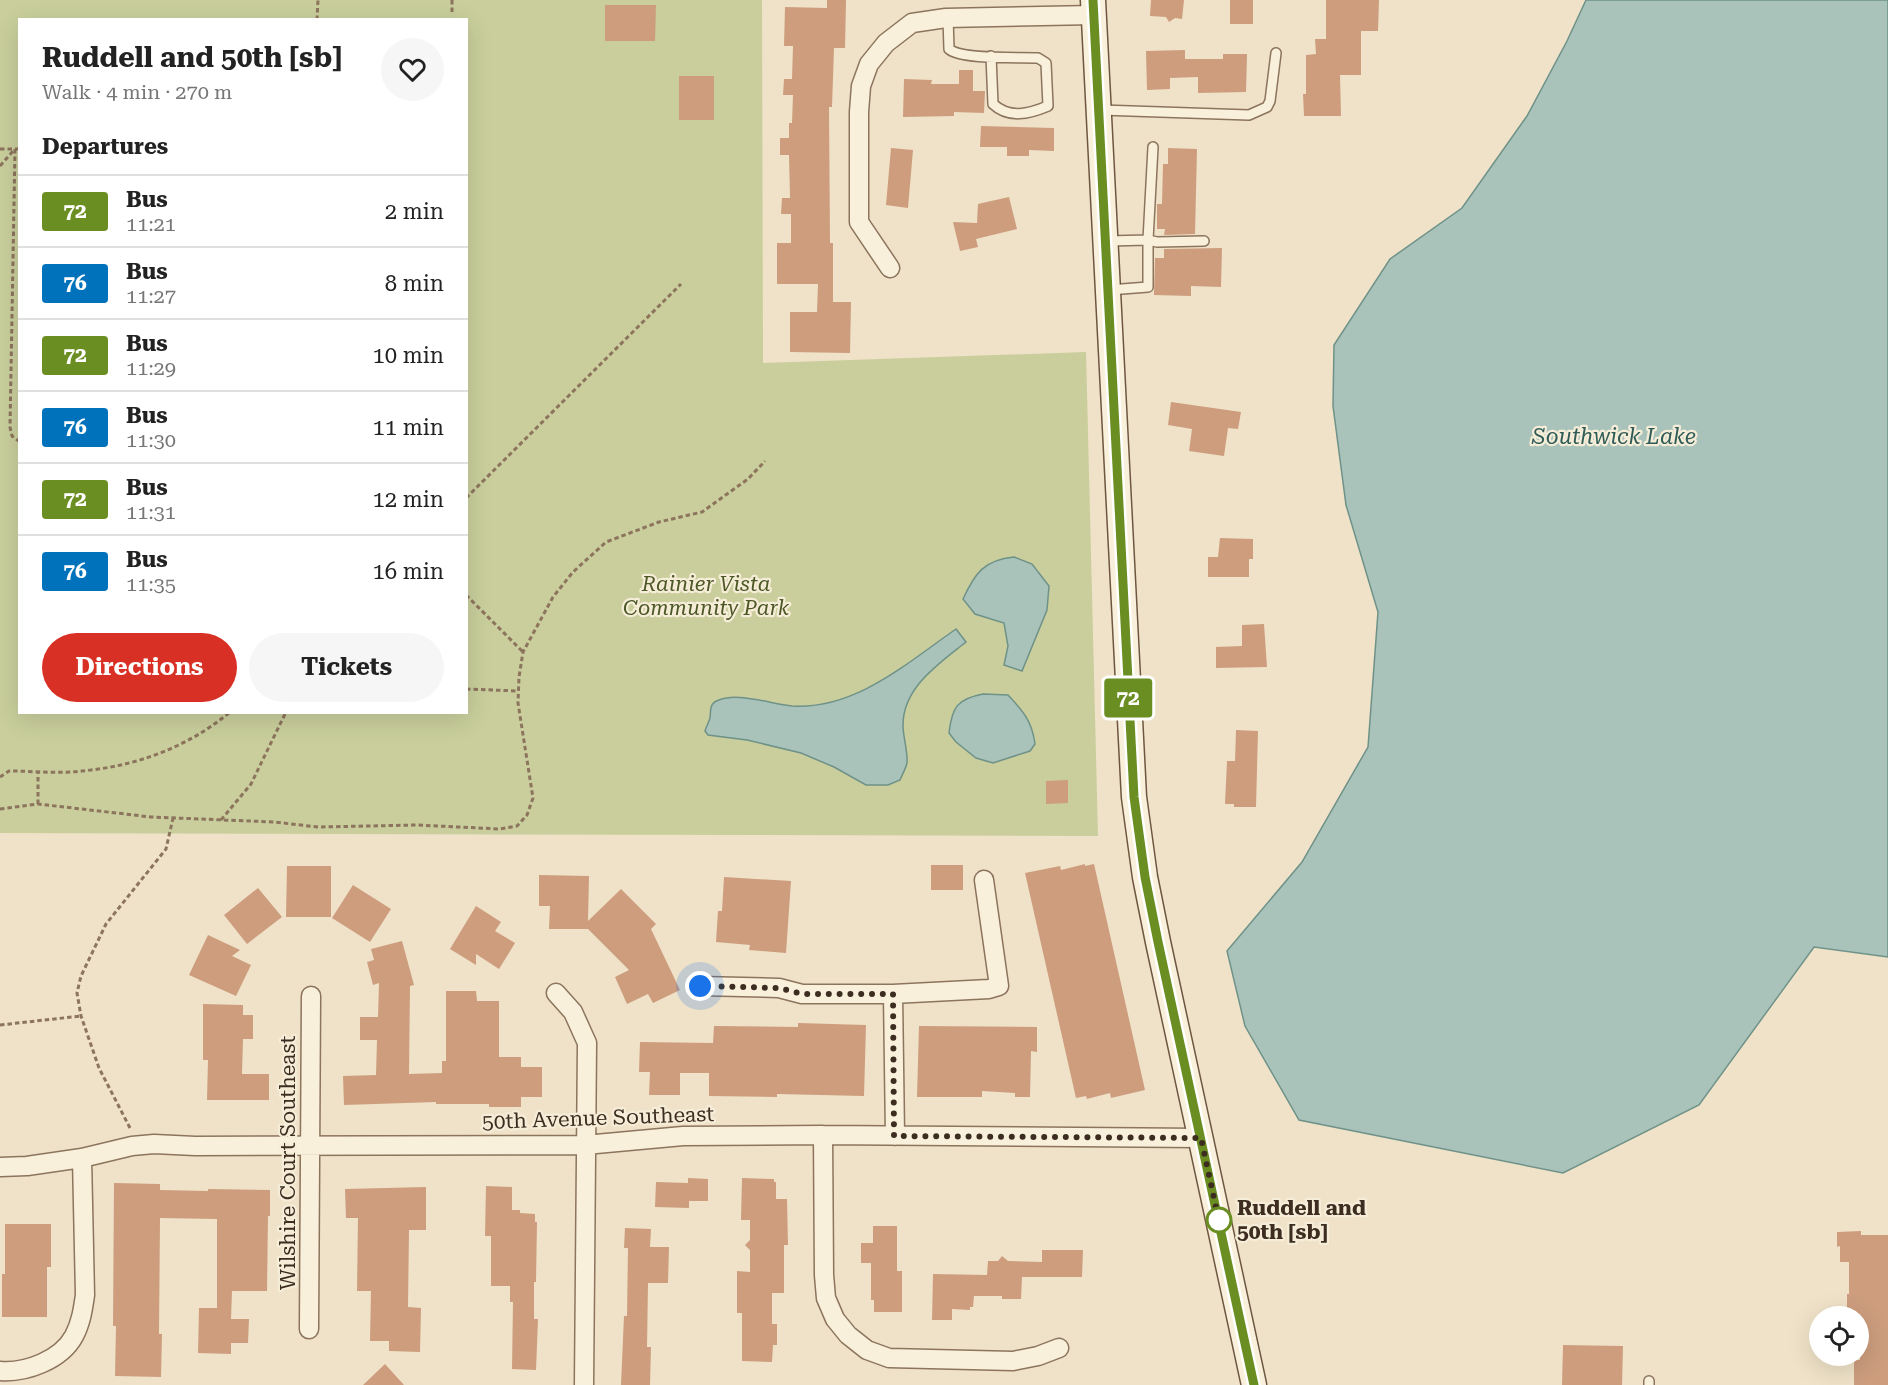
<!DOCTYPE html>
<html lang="en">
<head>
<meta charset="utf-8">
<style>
	body { margin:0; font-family:"Roboto Serif",serif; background:#f6f6f6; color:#222; height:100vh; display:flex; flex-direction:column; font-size:22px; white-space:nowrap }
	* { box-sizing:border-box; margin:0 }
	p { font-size:20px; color:#767676 }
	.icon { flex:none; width:33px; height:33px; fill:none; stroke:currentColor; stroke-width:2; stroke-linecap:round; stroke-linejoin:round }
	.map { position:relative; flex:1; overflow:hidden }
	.details { position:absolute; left:18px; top:18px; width:450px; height:696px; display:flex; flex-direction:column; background:#fff; border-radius:0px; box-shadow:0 6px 24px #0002 }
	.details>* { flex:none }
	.badge { padding:0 12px; border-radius:4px; font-size:21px; line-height:39px }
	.fabs { position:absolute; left:1809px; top:1306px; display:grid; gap:12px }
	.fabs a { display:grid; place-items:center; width:60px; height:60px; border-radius:50%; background:#fff; box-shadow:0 6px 24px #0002; font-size:30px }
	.you { position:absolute; width:30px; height:30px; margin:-15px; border:4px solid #fff; border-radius:50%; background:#1a73e8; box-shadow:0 0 0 9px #1a73e833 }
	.map>.badge { position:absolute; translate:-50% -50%; box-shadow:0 0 0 3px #fff }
	h2 { padding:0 24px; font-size:22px; line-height:54px }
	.round { display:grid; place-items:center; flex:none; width:63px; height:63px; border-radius:32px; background:#f6f6f6 }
	.summary { display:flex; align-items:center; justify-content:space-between; height:102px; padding:0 24px }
	h1 { font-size:28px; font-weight:700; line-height:45px }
	.cta { display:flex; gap:12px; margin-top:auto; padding:12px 24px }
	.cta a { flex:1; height:69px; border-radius:36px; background:#d93025; color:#fff; font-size:24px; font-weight:700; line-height:69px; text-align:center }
	.cta a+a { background:#f6f6f6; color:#222 }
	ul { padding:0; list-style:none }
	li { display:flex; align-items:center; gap:18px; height:72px; padding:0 24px; border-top:2px solid #e0e0e0 }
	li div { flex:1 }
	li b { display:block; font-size:22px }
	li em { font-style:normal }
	li .badge { min-width:66px; font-weight:700; text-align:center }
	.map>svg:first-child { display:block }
</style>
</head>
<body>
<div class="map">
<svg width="1888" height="1385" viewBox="0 0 1888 1385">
	<rect width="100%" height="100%" fill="#efe2c8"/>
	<path fill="#c9ce9c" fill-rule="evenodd" d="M0,0H762L763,363L1086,352L1098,836L0,833ZM20,20H466V712H20Z"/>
	<path fill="#a9c3bb" stroke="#6f9288" stroke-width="1.5" d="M1586,0H1888V957L1814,947L1699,1105L1563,1173L1299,1120L1245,1026L1227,951L1302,862L1368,747L1378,612L1346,505L1333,406L1334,345L1390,259L1462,208L1527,116L1567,41Z
		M1014,557L1032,564L1049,586L1047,610L1022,671L1004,665L1008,646L1004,623L975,614L963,599C975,573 984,560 1014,557Z
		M956,629L966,642C940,663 903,687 903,725C903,737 908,752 907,763C906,768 902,775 900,780L888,785H866L834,767L801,753L747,740L708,735L705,731C706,727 709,722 710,718C711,710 709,703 719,700C739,692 771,704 792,706C855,710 907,663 956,629Z
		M983,694L1008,695C1023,711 1032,721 1035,744L1030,751L993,763L976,758L956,742L949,733C952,707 957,699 983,694Z"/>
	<path fill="#cd9d7e" d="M827,0H846L845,48H834L832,107H829L830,243H833V302H851L850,353L790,352V312H817L818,284H777V243H791V214H781L782,198H790L789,155H780V138H789V123H792L793,95H783L784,79H792L793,46H784L785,7L827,8Z
		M1151,0H1184L1182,19L1175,18L1169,22L1166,17L1150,16Z
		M1230,0H1253V24H1230Z
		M1326,0H1379L1378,31H1361V75H1340L1341,116H1304L1303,94H1306V55L1316,54L1315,39H1326Z
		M605,5H656L655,41H605Z
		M1185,50V59H1223V54H1247L1246,92L1198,93V77L1170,78V89L1147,90L1146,51Z
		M959,70H973V91H985L984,113L954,112V116L903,117L904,79L932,80L931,84H959Z
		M679,76H714V120H679Z
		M981,126L1054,128V151L1029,150V156H1007V147H980Z
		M891,148L913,150L908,208L886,205Z
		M1168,148L1197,149L1195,234L1164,235L1165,229H1157V204H1162L1163,164H1168Z
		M1009,197L1017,229L976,239L978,247L960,251L953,222L977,223L978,204Z
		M1222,248L1221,287L1191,286V296L1154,295L1155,258H1164V249Z
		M1171,402L1241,412L1238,429L1228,428L1224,456L1189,451L1192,429L1168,425Z
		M1220,538L1253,539V559H1249V577H1208V557H1218Z
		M1264,624L1267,667L1216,668V647L1242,646V625Z
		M1236,730L1258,731L1256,807H1234V804H1225L1227,761H1235Z
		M1068,780V803L1046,804V781Z
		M1085,864V866L1094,864L1145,1090L1111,1098L1110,1093L1087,1099L1086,1096L1076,1098L1025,873L1060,866L1061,870Z
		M931,865H963V890H931Z
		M287,866H331V917H286Z
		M539,875L589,876L588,921L621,889L656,924L651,929L680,990L653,1003L648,994L627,1004L615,977L629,970L588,929H549L550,906H539Z
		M724,877L791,881L786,953L749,950L750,945L716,942L718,911H722Z
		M353,885L391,909L370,942L332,918Z
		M258,888L282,917L247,944L224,915Z
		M476,906L501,922L495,931L515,943L499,969L476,954V965L450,949Z
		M208,935L240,950L232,956L251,965L236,996L189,975Z
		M402,941L414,985L410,986L409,1074L442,1073V1061H446V991H476L477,1001H499V1057H521V1067H542V1097H521V1107H489V1104H436V1102L344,1105L343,1076L376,1075L377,1040H360V1017H378L379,983L373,985L367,962L374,960L371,949Z
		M203,1004L243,1005V1015H253V1039H243L242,1074H269V1100H207L208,1060H203Z
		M798,1023L866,1025L864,1096L777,1094V1097L709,1096V1073H680V1095H649L650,1072H639L640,1042L713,1043L714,1026L798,1027Z
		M919,1026L1037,1027V1052L1031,1051L1030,1097H1015V1093L982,1091V1097H917Z
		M688,1178L708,1179V1201H689V1208L655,1207L656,1182L688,1183Z
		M742,1178L774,1179V1182H776V1199H787L788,1245H784V1293H772V1324H777V1345H773L772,1362L742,1361V1313H737V1271L750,1272V1250L745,1245L750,1240V1220H741Z
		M114,1183L160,1184V1190L208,1191V1189L270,1190V1216H268L267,1291H232L231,1319H249L248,1343H231V1354L198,1353L199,1308H217V1219L160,1218L159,1334H162L161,1377L115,1376L116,1326H113Z
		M486,1186L512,1187V1210H520V1213L535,1214V1222H537L536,1282H534V1319H538L536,1370L512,1369L513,1302H510V1286H491V1236H485Z
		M426,1187V1230H409L408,1307L421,1308L420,1352L389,1351V1341H370L371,1291H357L358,1218H346L345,1189Z
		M5,1224H51V1267H47V1317H2V1274H5Z
		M873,1226H897V1271H902V1312H874V1300H871V1263H861V1243H873Z
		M625,1228L651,1229L650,1247H669L668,1283H648L647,1347H651L650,1385H621L624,1316H627L628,1248H624Z
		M1861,1231V1235H1888V1385H1854V1360H1860V1327L1858,1317H1850V1308H1847V1294H1849V1262H1840V1246L1837,1247V1232Z
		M1042,1250H1083L1082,1277H1022L1021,1299H1002V1296H974L973,1307H970V1310L952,1309V1320H932L933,1274L987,1275L988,1261H998L1002,1256L1008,1261L1042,1262Z
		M1563,1345L1623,1346L1622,1385H1562Z
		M385,1364L404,1385H363Z"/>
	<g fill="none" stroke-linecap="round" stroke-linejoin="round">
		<g stroke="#8c745d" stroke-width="12">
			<path id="service" d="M948,18L949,49C961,60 1020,57 1038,58L1046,63L1048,106C1029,114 1009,119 993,104L991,56
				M1101,110L1249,115L1267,107L1270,101L1276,53
				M1108,241L1148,240L1153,147
				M1109,290L1148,287V240L1157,242L1204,241
				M1649,1381V1385"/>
		</g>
		<g stroke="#8c745d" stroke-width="21">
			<path id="minor" d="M890,268L859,222V112L861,86L869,64L886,43L912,23L946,18L1094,15
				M700,986L779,988L802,994H893L989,989L999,986L984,880
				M556,993L573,1012L587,1043L584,1385
				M893,994L895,1136
				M823,1135L824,1275L826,1298L835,1319L848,1335L867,1350L889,1358L1013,1361L1038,1356L1059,1348
				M0,1167L27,1166L82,1158L132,1146L154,1144L195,1146L585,1145L683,1136L823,1135L1201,1138
				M309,1329L311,996
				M0,1371C26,1373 61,1360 74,1336C81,1323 83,1309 85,1295L82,1158"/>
		</g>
		<g stroke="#6e5640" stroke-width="27">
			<path id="secondary" d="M1093,0L1134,797L1145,877L1158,942L1254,1385"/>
		</g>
		<path stroke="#8c745d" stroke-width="3" stroke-dasharray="4.5 3" stroke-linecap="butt" d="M452,0V14
			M317,20L318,0
			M0,149H20
			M15,149L10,427L12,436L20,442
			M0,166L13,151
			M466,498L681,284
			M466,595L523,652
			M466,689L518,691
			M0,777L9,771C33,771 58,774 82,771C137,766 188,747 230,712
			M38,804V771
			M0,809L38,804L151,817L274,822L318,827L417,825L500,829L517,826L527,815L533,798L518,703L519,677L523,652L553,597L573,572L606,542L659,522L702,512L748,479L765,461
			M221,820L251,784L286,712
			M0,1025L81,1016
			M130,1128L99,1068L81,1016L77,993L81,976L106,924L166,849L173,818"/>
		<use href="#service" stroke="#f9f0dc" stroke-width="9"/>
		<use href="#minor" stroke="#f9f0dc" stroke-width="18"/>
		<use href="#secondary" stroke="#f9f0dc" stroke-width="24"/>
	</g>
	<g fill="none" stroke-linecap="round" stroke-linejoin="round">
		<g stroke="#fff" stroke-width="14">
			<path id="line" d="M1093,0L1134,797L1145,877L1158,942L1254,1385"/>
		</g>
		<use href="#line" stroke="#6b8e23" stroke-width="9"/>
		<path stroke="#3c2d20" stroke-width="6" stroke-dasharray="0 10.8" d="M700,986L779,988L802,994H893L894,1136L1201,1138L1220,1226L1219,1220"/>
	</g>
	<circle fill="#fff" stroke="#6b8e23" stroke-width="3" cx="1219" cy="1220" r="12"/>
	<g text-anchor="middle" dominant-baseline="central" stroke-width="4.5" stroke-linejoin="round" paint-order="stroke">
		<g font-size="21" font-style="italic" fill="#4d5827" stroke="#f6edd8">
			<text x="706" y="584">Rainier Vista<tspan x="706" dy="24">Community Park</tspan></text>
		</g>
		<g font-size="21" fill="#3c2d20" stroke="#f6edd8">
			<text transform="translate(598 1118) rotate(-2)">50th Avenue Southeast</text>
			<text transform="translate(288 1163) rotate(-90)">Wilshire Court Southeast</text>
		</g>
		<g font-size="21" font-weight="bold" fill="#3c2d20" stroke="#f6edd8" text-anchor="start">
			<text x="1237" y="1208">Ruddell and<tspan x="1237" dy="24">50th [sb]</tspan></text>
		</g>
		<g font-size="22" font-style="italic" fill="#305c58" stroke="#f6edd8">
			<text x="1614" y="436">Southwick Lake</text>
		</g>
	</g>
</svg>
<div class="fabs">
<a><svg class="icon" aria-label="locate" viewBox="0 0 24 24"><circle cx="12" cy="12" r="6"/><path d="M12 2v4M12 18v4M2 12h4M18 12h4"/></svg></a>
</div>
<div class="you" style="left:700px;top:986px"></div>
<b class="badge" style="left:1128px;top:698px;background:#6b8e23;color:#fff">72</b>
<section class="details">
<div class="summary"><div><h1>Ruddell and 50th [sb]</h1><p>Walk · 4 min · 270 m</p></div><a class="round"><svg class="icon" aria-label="heart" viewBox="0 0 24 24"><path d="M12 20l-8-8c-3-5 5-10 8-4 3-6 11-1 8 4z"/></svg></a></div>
<h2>Departures</h2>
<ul>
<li><span class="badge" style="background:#6b8e23;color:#fff">72</span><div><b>Bus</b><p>11:21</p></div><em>2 min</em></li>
<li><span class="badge" style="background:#0072bc;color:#fff">76</span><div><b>Bus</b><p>11:27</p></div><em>8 min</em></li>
<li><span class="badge" style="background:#6b8e23;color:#fff">72</span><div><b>Bus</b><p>11:29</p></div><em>10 min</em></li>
<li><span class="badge" style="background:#0072bc;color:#fff">76</span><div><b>Bus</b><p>11:30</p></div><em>11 min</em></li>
<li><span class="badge" style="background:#6b8e23;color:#fff">72</span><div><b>Bus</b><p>11:31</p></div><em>12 min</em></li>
<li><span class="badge" style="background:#0072bc;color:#fff">76</span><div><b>Bus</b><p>11:35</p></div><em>16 min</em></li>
</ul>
<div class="cta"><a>Directions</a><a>Tickets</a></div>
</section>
</div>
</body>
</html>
